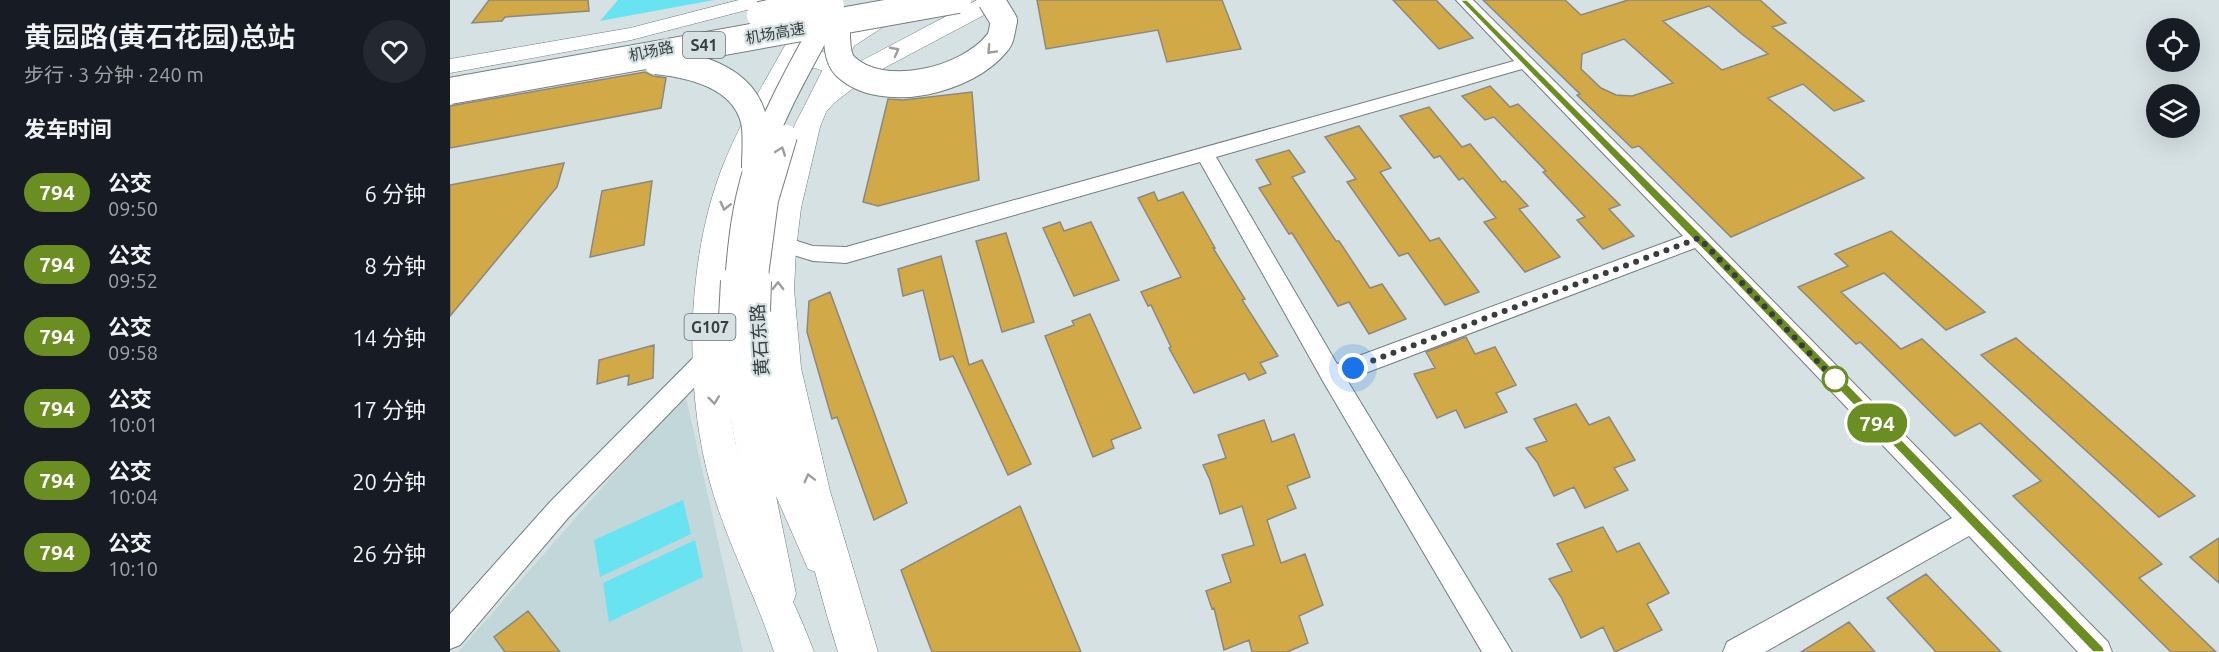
<!DOCTYPE html>
<html lang="zh">
<head>
<meta charset="utf-8">
<style>
	body { margin:0; font-family:Ubuntu,"Noto Sans SC",sans-serif; background:#242831; color:#f1f3f6; height:100vh; display:flex; flex-direction:column; font-size:22px; white-space:nowrap }
	* { box-sizing:border-box; margin:0 }
	p { font-size:20px; color:#9ea1a6 }
	.icon { flex:none; width:33px; height:33px; fill:none; stroke:currentColor; stroke-width:2; stroke-linecap:round; stroke-linejoin:round }
	.map { position:relative; flex:1; overflow:hidden }
	.details { display:flex; flex-direction:column; background:#171b24; width:450px }
	.details>* { flex:none }
	.badge { padding:0 12px; border-radius:20px; font-size:21px; line-height:39px }
	.fabs { position:absolute; left:1696px; top:18px; display:grid; gap:12px }
	.fabs a { display:grid; place-items:center; width:54px; height:54px; border-radius:50%; background:#171b24; box-shadow:0 6px 24px #0002; font-size:30px }
	.you { position:absolute; width:30px; height:30px; margin:-15px; border:4px solid #fff; border-radius:50%; background:#1a73e8; box-shadow:0 0 0 9px #1a73e833 }
	.map>.badge { position:absolute; translate:-50% -50%; box-shadow:0 0 0 3px #fff }
	h2 { padding:0 24px; font-size:22px; line-height:54px }
	.round { display:grid; place-items:center; flex:none; width:63px; height:63px; border-radius:32px; background:#242831 }
	.headline { display:flex; align-items:center; justify-content:space-between; height:102px; padding:0 24px }
	h1 { font-size:28px; font-weight:600; line-height:45px }
	ul { padding:0; list-style:none }
	li { display:flex; align-items:center; gap:18px; height:72px; padding:0 24px }
	li div { flex:1 }
	li b { display:block; font-size:22px }
	li em { font-style:normal }
	li .badge { min-width:66px; font-weight:700; text-align:center }
	main { display:flex; flex:1; min-height:0 }
	.map>svg:first-child { display:block }
</style>
</head>
<body>
<main>
<section class="details">
<div class="headline"><div><h1>黄园路(黄石花园)总站</h1><p>步行 · 3 分钟 · 240 m</p></div><a class="round"><svg class="icon" aria-label="heart" viewBox="0 0 24 24"><path d="M12 20l-8-8c-3-5 5-10 8-4 3-6 11-1 8 4z"/></svg></a></div>
<h2>发车时间</h2>
<ul>
<li><span class="badge" style="background:#6b8e23;color:#fff">794</span><div><b>公交</b><p>09:50</p></div><em>6 分钟</em></li>
<li><span class="badge" style="background:#6b8e23;color:#fff">794</span><div><b>公交</b><p>09:52</p></div><em>8 分钟</em></li>
<li><span class="badge" style="background:#6b8e23;color:#fff">794</span><div><b>公交</b><p>09:58</p></div><em>14 分钟</em></li>
<li><span class="badge" style="background:#6b8e23;color:#fff">794</span><div><b>公交</b><p>10:01</p></div><em>17 分钟</em></li>
<li><span class="badge" style="background:#6b8e23;color:#fff">794</span><div><b>公交</b><p>10:04</p></div><em>20 分钟</em></li>
<li><span class="badge" style="background:#6b8e23;color:#fff">794</span><div><b>公交</b><p>10:10</p></div><em>26 分钟</em></li>
</ul>
</section>
<div class="map">
<svg width="1769" height="652" viewBox="0 0 1769 652">
	<rect width="100%" height="100%" fill="#d5e1e3"/>
	<path fill="#c2d7da" d="M235,393L293,652H8Z"/>
	<path fill="#68e3f2" d="M168,0H264L150,21Z
		M233,500L241,534L150,577L144,540Z
		M245,540L253,577L159,622L153,583Z"/>
	<path fill="#d2a947" stroke="#8c887f" stroke-width="1.5" fill-rule="evenodd" d="M39,0H138L139,11L55,17L52,21L22,23Z
		M587,0H772L791,49L717,62L708,30L596,49Z
		M943,0H986L1023,38L989,49Z
		M1033,0H1115L1131,15L1178,0H1310L1336,23L1322,27L1414,101L1384,111L1353,84L1318,98L1414,178L1281,237L1189,146L1182,148L1127,95L1130,94ZM1259,6L1293,35L1318,54L1272,70L1213,21ZM1174,39L1223,83L1182,96L1166,95L1151,88L1131,69L1132,54Z
		M195,72L203,76L216,78L211,108L0,148V106Z
		M1040,86L1060,107L1068,104L1170,205L1159,209L1184,236L1153,249L1127,220L1135,217L1093,172L1096,171L1044,117L1035,120L1012,96Z
		M522,92L529,180L428,206L413,202L438,99L453,100Z
		M979,107L1012,147L1020,144L1052,182L1055,181L1078,206L1069,209L1110,257L1075,272L1034,222L1046,218L1013,178L1009,180L990,156L984,158L950,116Z
		M909,126L941,168L930,172L948,197L980,241L989,238L1029,292L995,305L958,253L949,256L897,182L906,179L875,137Z
		M839,150L855,172L842,177L886,241H889L920,288L932,284L956,319L919,334L899,302L888,306L842,233L839,234L809,188L821,184L806,160Z
		M114,163L107,187L0,316V185Z
		M202,181L194,245L140,257L152,191Z
		M704,192L708,201L733,192L765,248H763L795,299L792,300L828,356L810,363L816,373L799,380L795,373L744,393L719,348L721,347L701,305L698,306L691,292L731,277L688,198Z
		M610,222L614,231L641,222L669,280L624,296L593,228Z
		M1441,231L1535,312L1496,330L1434,273L1391,292L1451,349L1472,339L1712,564L1689,578L1766,652H1721L1563,496L1591,481L1530,423L1505,436L1410,342L1406,344L1348,287L1398,266L1385,254Z
		M556,233L584,322L552,332L526,241Z
		M491,256L519,365L532,360L581,464L558,475L503,356L490,360L473,290L453,296L448,269Z
		M380,292L457,503L424,520L387,417L382,419L357,332L359,301Z
		M640,314L691,428L661,440L664,448L643,457L595,336L624,325L622,321Z
		M1016,337L1025,354L1045,347L1066,385L1046,393L1057,412L1015,428L1006,410L987,418L964,374L985,368L976,352Z
		M1566,338L1745,496L1709,517L1531,355Z
		M204,345L203,378L178,385L179,375L147,384L149,360Z
		M1126,404L1139,425L1159,417L1185,460L1164,468L1178,490L1135,508L1124,487L1104,496L1087,462L1076,448L1097,441L1084,419Z
		M814,420L822,442L844,434L860,477L837,486L846,508L817,520L831,563L855,554L873,605L849,616L858,643L837,652H802L799,640L774,650L764,608L762,609L756,591L781,582L772,555L804,545L792,506L770,514L760,480L753,465L776,458L768,435Z
		M570,506L631,652H482L451,570Z
		M1153,527L1167,552L1189,543L1219,593L1197,604L1212,630L1165,652L1153,627L1131,638L1111,597L1099,579L1122,571L1107,544Z
		M1769,538V583L1740,557Z
		M1476,574L1551,652H1486L1437,598Z
		M78,611L110,652H55L44,637Z
		M1399,622L1425,652H1351Z"/>
	<g fill="none" stroke-linecap="round" stroke-linejoin="round">
		<g stroke="#737e80" stroke-width="2">
			<path id="minor" d="M1006,0H1023L1256,233L1658,642L1662,652H1628L1519,536L1315,652H1273L1277,642L1502,518L1245,248L897,380L1062,652H1032L874,383L750,162L396,263L363,261L324,249L320,244L324,239L331,236L363,246L396,247L1064,61ZM1072,69L1233,236L887,364L766,157Z
				M260,347L268,349L272,356L268,363L118,518L10,645L0,649V614L100,502L252,349Z"/>
		</g>
		<g stroke="#737e80" stroke-width="1">
			<path id="major" d="M289,0H323L320,4L181,40L0,73V59L180,28Z
				M443,6L450,8L453,12L450,16L404,46L372,114L364,116L356,114L353,109L388,39L397,31Z
				M305,301L314,304L318,311C323,375 334,439 358,500C366,520 376,538 385,558L380,569L369,573L358,569L326,496L346,594L342,605L330,610L318,605L314,594L273,378L271,318L275,311L284,307L292,310L296,304Z"/>
		</g>
		<g stroke="#737e80" stroke-width="1">
			<path id="highway" d="M527,0H557L553,5L419,76L384,103L376,112L370,127L351,208L346,249L344,289L351,368L380,491L428,652H388C372,601 359,550 346,498C318,387 301,292 330,178C342,127 346,104 391,72C371,77 369,61 346,71C327,107 306,143 295,182C262,291 269,416 308,522C325,567 348,608 364,652H324C306,596 277,543 261,486C233,388 236,257 274,163C291,121 315,81 337,42C322,34 321,18 331,4L339,2L347,4L351,9L348,18L349,29L360,34L363,39L357,51C370,50 387,54 395,66L392,71Z"/>
		</g>
		<use href="#minor" fill="#fff" fill-rule="evenodd"/>
		<use href="#major" fill="#fff" fill-rule="evenodd"/>
		<use href="#highway" fill="#fff" fill-rule="evenodd"/>
		<g stroke="#737e80" stroke-width="24" stroke-linecap="butt">
			<path id="major-bridge-far1" d="M286,283C289,244 293,206 305,169C323,111 355,59 383,6
				M306,283L317,200L336,136"/>
		</g>
		<g stroke="#737e80" stroke-width="32" stroke-linecap="butt">
			<path id="major-bridge" d="M305,311L306,281
				M284,318L286,281"/>
		</g>
		<g stroke="#737e80" stroke-width="28" stroke-linecap="butt">
			<path id="highway-bridge" d="M310,15L376,0
				M387,26C387,38 386,57 395,66C432,102 518,80 547,43C552,38 552,28 554,21L541,0
				M206,61C244,65 294,77 304,121C307,136 305,152 305,168
				M0,91L508,0"/>
		</g>
		<use href="#major-bridge-far1" stroke="#fff" stroke-width="22"/>
		<use href="#major-bridge" stroke="#fff" stroke-width="30"/>
		<use href="#highway-bridge" stroke="#fff" stroke-width="26"/>
	</g>
	<defs><path id="oneway-chevron" d="M-2-3.5L2.5 0L-2 3.5" fill="none" stroke-width="1.6" stroke-linecap="round" stroke-linejoin="round" transform="scale(1.5)"/></defs>
	<g stroke="#9c9e9e">
		<use href="#oneway-chevron" transform="translate(541 50) rotate(133)"/>
		<use href="#oneway-chevron" transform="translate(445 51) rotate(-28)"/>
		<use href="#oneway-chevron" transform="translate(331 151) rotate(-70)"/>
		<use href="#oneway-chevron" transform="translate(275 206) rotate(103)"/>
		<use href="#oneway-chevron" transform="translate(328 286) rotate(-90)"/>
		<use href="#oneway-chevron" transform="translate(264 400) rotate(83)"/>
		<use href="#oneway-chevron" transform="translate(359 478) rotate(-104)"/>
	</g>
	<path fill="#6b8e23" stroke="#fff" stroke-width="1.5" d="M1010,0H1017L1280,263L1653,647L1655,652H1643L1272,269Z"/>
	<g fill="none" stroke-linecap="round" stroke-linejoin="round">
		<path stroke="#383d3e" stroke-width="6" stroke-dasharray="0 10.8" d="M903,368L1249,238L1390,385L1385,379"/>
	</g>
	<circle fill="#fff" stroke="#6b8e23" stroke-width="3" cx="1385" cy="379" r="12"/>
	<g text-anchor="middle" dominant-baseline="central" stroke-width="4.5" stroke-linejoin="round" paint-order="stroke">
		<g font-size="15" fill="#383d3e" stroke="#d5e1e3">
			<text transform="translate(325 33) rotate(-10)">机场高速</text>
			<text transform="translate(201 51) rotate(-12)">机场路</text>
		</g>
		<g fill="#d5e1e3" stroke="#676e70" stroke-width="1.5">
			<rect x="233" y="32" width="42" height="26" rx="4.5"/>
			<rect x="234.5" y="314" width="51" height="26" rx="4.5"/>
		</g>
		<g font-size="16" font-weight="bold" fill="#383d3e">
			<text x="254" y="45">S41</text>
			<text x="260" y="327">G107</text>
		</g>
		<g font-size="18" fill="#383d3e" stroke="#d5e1e3">
			<text transform="translate(309 340) rotate(-94)">黄石东路</text>
		</g>
	</g>
</svg>
<div class="fabs">
<a><svg class="icon" aria-label="locate" viewBox="0 0 24 24"><circle cx="12" cy="12" r="6"/><path d="M12 2v4M12 18v4M2 12h4M18 12h4"/></svg></a>
<a><svg class="icon" aria-label="layers" viewBox="0 0 24 24"><path d="M12 4l9 5-9 5-9-5zM3 14l9 5 9-5"/></svg></a>
</div>
<div class="you" style="left:903px;top:368px"></div>
<b class="badge" style="left:1427px;top:423px;background:#6b8e23;color:#fff">794</b>
</div>
</main>
</body>
</html>
